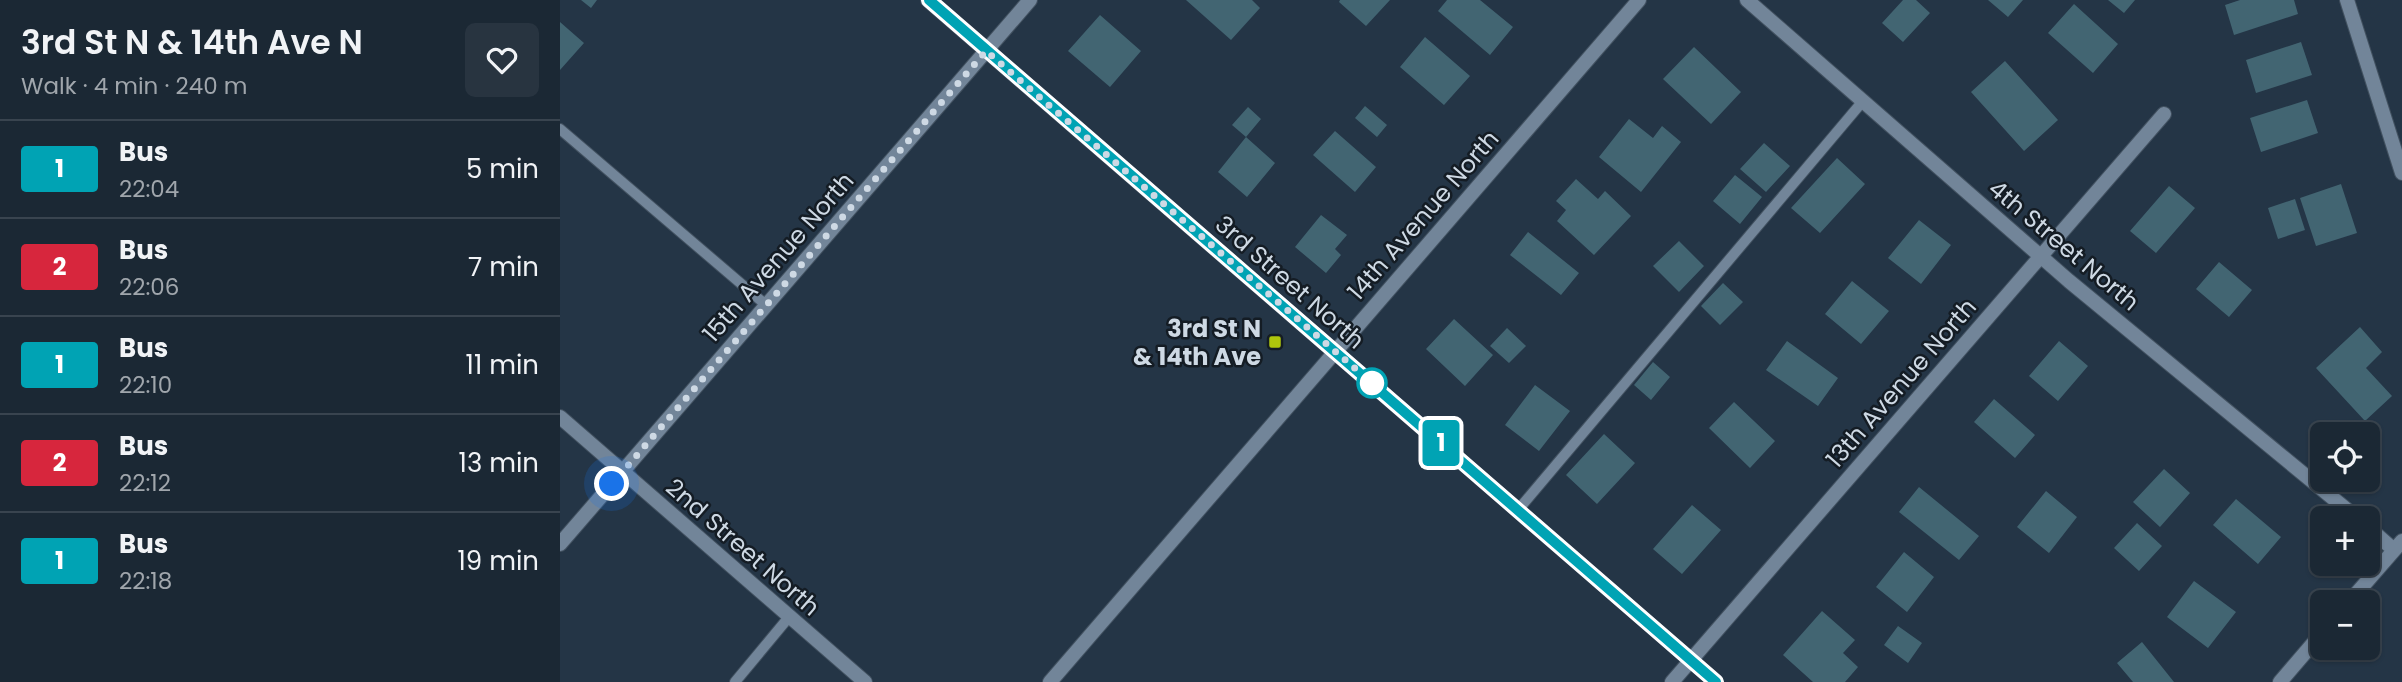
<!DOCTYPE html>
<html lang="en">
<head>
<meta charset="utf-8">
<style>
	body { margin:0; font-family:Poppins,sans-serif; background:#283440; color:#f1f3f6; height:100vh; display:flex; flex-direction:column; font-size:26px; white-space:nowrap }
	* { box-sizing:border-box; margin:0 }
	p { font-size:23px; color:#a0a6ac }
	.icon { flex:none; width:38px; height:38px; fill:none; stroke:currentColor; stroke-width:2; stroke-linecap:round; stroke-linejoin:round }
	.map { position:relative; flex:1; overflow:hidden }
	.side { display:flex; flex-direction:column; background:#1b2834; width:560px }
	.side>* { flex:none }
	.badge { padding:0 14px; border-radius:5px; font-size:24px; line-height:46px }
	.tools { position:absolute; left:1750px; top:422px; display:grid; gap:14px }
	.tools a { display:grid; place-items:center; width:70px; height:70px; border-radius:10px; background:#1b2834; box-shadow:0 2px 5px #0004,0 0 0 2px #39444f; font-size:35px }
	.you { position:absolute; width:35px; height:35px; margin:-18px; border:5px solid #fff; border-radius:50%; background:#1a73e8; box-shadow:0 0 0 10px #1a73e833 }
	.map>.badge { position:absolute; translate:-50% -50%; box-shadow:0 0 0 4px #fff }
	.round { display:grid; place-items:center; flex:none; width:74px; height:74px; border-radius:10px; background:#283440 }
	.overview { display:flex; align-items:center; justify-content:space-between; height:119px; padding:0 21px }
	h1 { font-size:33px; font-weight:600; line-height:52px }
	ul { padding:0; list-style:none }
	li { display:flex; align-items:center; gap:21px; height:98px; padding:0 21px; border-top:2px solid #39444f }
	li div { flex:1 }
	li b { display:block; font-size:26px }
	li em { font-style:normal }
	li .badge { min-width:77px; font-weight:700; text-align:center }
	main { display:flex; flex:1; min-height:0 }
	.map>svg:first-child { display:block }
</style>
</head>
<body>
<main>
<section class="side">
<div class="overview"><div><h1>3rd St N &amp; 14th Ave N</h1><p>Walk · 4 min · 240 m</p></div><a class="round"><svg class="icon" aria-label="heart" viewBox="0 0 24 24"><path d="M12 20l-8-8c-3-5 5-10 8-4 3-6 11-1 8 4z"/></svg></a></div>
<ul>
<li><span class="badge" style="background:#00a3b4;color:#fff">1</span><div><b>Bus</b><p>22:04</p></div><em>5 min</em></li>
<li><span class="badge" style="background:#d7263d;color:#fff">2</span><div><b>Bus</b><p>22:06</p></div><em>7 min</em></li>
<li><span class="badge" style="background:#00a3b4;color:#fff">1</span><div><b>Bus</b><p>22:10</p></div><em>11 min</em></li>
<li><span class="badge" style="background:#d7263d;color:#fff">2</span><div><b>Bus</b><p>22:12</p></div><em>13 min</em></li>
<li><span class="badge" style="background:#00a3b4;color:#fff">1</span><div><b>Bus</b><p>22:18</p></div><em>19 min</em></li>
</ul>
</section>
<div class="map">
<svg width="1842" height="682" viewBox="0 0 1842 682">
	<rect width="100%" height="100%" fill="#243546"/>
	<path fill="#426572" d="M21,0H37L31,8Z
		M626,0H692L700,8L671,40Z
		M780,0H830L806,26L779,2Z
		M887,0H920L953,27L930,55L878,11Z
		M1343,0H1356L1370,13L1343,42L1322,23Z
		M1428,0H1463L1448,17Z
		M1548,0H1575L1564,13Z
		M1680,0H1734L1738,14L1674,35L1665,5Z
		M1514,4L1558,44L1533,73L1488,33Z
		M540,15L581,51L550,87L508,51Z
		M0,22L24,43L0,70Z
		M865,37L910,76L884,105L840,67Z
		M1741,42L1752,75L1696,93L1686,60Z
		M1134,47L1181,92L1151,124L1103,79Z
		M1445,61L1498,120L1464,151L1411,92Z
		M1747,100L1758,133L1701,152L1690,118Z
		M805,106L827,125L817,137L795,118Z
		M688,107L701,119L686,137L672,125Z
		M1069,119L1093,138L1102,126L1121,142L1081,192L1039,157Z
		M775,131L816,167L795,192L753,155Z
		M686,137L715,163L687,197L658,172Z
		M1204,143L1230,166L1206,192L1180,169Z
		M1277,158L1305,184L1260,233L1231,208Z
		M1175,175L1202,197L1180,224L1153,201Z
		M1016,179L1038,199L1045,191L1071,216L1034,255L997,221L1006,210L996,201Z
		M1781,184L1797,233L1756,246L1740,198Z
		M1609,186L1635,208L1596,253L1570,231Z
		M1735,199L1745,230L1718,239L1708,208Z
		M761,215L787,235L775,249L781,255L766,273L735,247Z
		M1359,220L1391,245L1361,284L1328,258Z
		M968,232L1019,273L1001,295L950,255Z
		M1119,241L1144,266L1119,292L1093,266Z
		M1659,262L1692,290L1669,317L1636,289Z
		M1292,281L1329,311L1301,344L1265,314Z
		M1163,283L1183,302L1160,325L1141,306Z
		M894,319L933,355L905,386L866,349Z
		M1800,327L1822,352L1806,368L1832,396L1805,421L1756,368Z
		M947,328L966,346L949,363L930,346Z
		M1227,341L1278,378L1258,406L1206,370Z
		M1499,341L1528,366L1498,401L1469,376Z
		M1093,362L1110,377L1091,400L1074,385Z
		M975,385L1010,411L979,451L945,425Z
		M1434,399L1475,435L1455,458L1414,422Z
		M1174,402L1215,441L1190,468L1149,428Z
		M1044,434L1075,463L1037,504L1006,475Z
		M1604,469L1630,493L1600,527L1573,502Z
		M1359,487L1419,536L1399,560L1339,512Z
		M1486,491L1517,517L1489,553L1457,527Z
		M1676,499L1721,537L1698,564L1653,525Z
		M1132,505L1161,530L1122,574L1093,549Z
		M1577,523L1602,546L1579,571L1554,548Z
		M1344,552L1374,577L1347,612L1316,587Z
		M1634,581L1676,612L1648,648L1607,617Z
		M1262,611L1295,640L1283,653L1298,667L1285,682H1253L1223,655Z
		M1338,626L1362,643L1348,663L1324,645Z
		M1582,642L1614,682H1573L1557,663Z"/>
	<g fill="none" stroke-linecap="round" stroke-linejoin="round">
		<g stroke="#425160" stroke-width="12">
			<path id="service" d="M0,129L206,305
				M958,510L1303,101
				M175,682L229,617"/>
		</g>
		<g stroke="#425160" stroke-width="16">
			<path id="minor" d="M1187,0L1509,281L1797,518
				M1787,0L1842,173
				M1808,527L1834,550
				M0,544L470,0
				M1789,602L1842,541
				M490,682L1079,0
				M1112,682L1604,114
				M1720,682L1762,633"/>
		</g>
		<g stroke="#425160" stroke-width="16">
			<path id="tertiary" d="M368,0L1156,682
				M0,417L305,682"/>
		</g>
		<use href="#service" stroke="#728599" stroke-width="10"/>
		<use href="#minor" stroke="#728599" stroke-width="14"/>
		<use href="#tertiary" stroke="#728599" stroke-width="14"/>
	</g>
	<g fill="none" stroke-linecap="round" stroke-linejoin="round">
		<g stroke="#fff" stroke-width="16">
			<path id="line" d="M369,0L1156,682"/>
		</g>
		<use href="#line" stroke="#00a3b4" stroke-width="10"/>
		<path stroke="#ced9e4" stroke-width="7" stroke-dasharray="0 12.6" d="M52,484L426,51L812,383"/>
	</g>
	<rect fill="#aec60c" stroke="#141c24" stroke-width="2.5" x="708" y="335" width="14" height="14" rx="3.5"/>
	<circle fill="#fff" stroke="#00a3b4" stroke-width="3.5" cx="812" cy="383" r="14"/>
	<g text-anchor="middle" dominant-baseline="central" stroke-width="5" stroke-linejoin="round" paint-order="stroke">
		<g font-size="24" fill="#ced9e4" stroke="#141c24">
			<text transform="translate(863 215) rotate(-49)">14th Avenue North</text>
			<text transform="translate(1504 245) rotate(40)">4th Street North</text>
			<text transform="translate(218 257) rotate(-49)">15th Avenue North</text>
			<text transform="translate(730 282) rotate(41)">3rd Street North</text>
			<text transform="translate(1341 383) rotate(-49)">13th Avenue North</text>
			<text transform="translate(183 547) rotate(41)">2nd Street North</text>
		</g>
		<g font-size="24" font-weight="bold" fill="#ced9e4" stroke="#141c24" text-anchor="end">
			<text x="701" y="328">3rd St N<tspan x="701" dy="28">&amp; 14th Ave</tspan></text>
		</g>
	</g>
</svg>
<div class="tools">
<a><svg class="icon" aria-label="locate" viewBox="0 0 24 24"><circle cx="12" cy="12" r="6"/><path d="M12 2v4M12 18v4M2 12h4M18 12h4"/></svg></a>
<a>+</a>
<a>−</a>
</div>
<div class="you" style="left:52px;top:484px"></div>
<b class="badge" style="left:881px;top:443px;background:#00a3b4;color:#fff">1</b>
</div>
</main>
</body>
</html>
